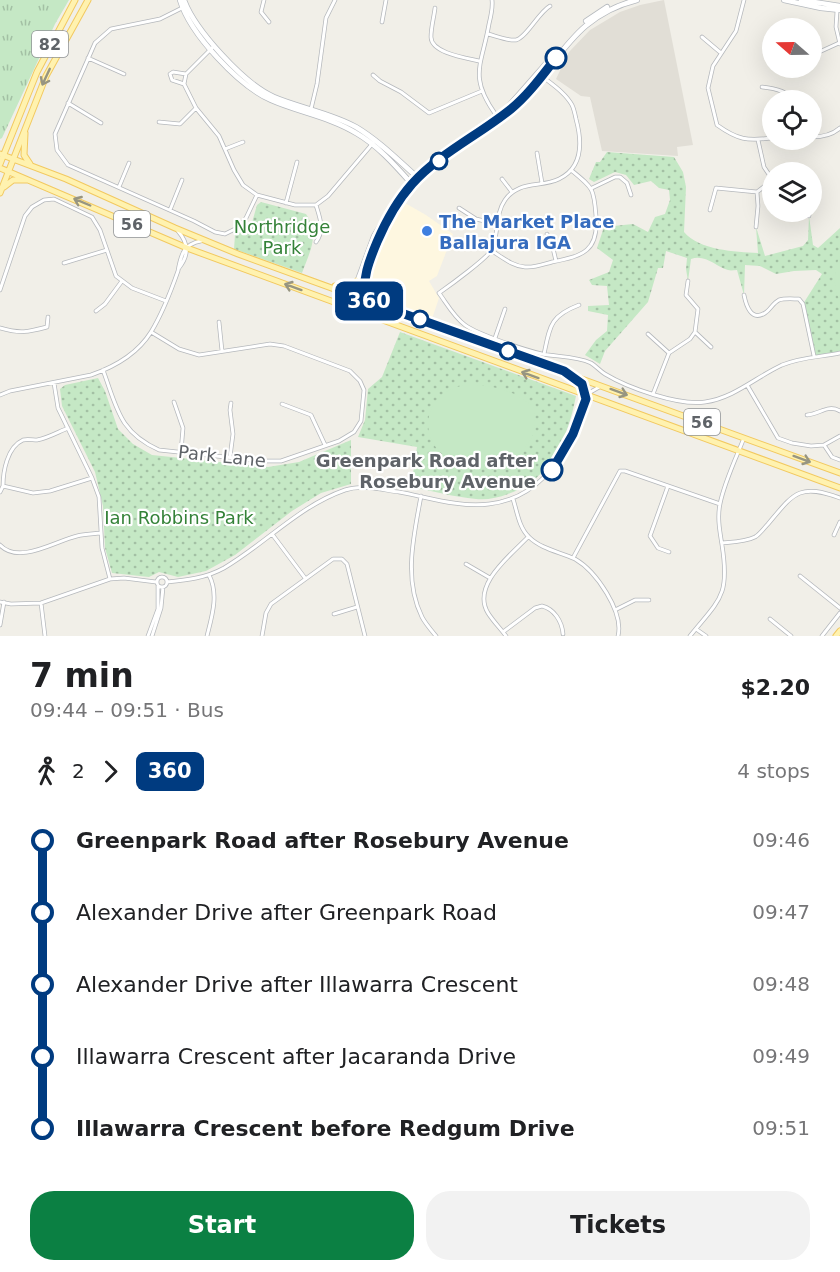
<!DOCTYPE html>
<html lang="en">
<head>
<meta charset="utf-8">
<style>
	body { margin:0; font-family:"DejaVu Sans",sans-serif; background:#f2f2f2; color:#202124; height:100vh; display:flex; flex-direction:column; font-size:22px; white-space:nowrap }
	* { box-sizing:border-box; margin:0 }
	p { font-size:20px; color:#757577 }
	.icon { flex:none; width:33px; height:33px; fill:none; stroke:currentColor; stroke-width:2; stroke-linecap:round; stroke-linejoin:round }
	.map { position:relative; height:636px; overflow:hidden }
	.details { display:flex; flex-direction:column; background:#fff; flex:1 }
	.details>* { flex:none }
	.badge { padding:0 12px; border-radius:9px; font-size:21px; line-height:39px }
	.needle { width:39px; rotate:290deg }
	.controls { position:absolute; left:762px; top:18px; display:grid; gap:12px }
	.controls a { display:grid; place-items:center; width:60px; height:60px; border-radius:50%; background:#fff; box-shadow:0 6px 24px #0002; font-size:30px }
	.map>.badge { position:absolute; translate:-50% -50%; box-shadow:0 0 0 3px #fff }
	.legs { display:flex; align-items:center; gap:9px; height:66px; padding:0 30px; font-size:20px }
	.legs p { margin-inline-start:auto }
	.overview { display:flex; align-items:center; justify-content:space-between; height:102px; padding:0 30px }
	h1 { font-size:33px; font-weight:600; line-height:45px }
	.action { display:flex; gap:12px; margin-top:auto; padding:12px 30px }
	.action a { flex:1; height:69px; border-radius:24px; background:#0b8043; color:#fff; font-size:24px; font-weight:600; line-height:69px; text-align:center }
	.action a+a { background:#f2f2f2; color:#202124 }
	ul { padding:0 30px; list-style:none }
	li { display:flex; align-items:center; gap:21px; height:72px; font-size:22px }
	li i { display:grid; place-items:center; width:9px; height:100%; margin:0 8px; background:currentColor }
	li i::after { content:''; width:15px; height:15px; margin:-8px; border:4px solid; border-radius:50%; background:#fff }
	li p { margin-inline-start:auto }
	li:first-child i { background:linear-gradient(#0000 50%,currentColor 0) }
	li:last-child i { background:linear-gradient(currentColor 50%,#0000 0) }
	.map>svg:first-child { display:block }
</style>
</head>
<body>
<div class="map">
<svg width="840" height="636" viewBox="0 0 840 636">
	<defs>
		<pattern id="grass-tufts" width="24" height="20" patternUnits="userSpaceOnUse" patternTransform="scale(1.5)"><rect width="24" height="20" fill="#c5e8c5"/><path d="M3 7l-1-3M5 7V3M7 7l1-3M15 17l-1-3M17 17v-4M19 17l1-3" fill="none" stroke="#a3c0a4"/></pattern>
		<pattern id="park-dots" width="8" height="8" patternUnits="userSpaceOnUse" patternTransform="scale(1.5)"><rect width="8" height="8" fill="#c5e8c5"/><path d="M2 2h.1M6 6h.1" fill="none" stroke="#a3c0a4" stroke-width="1.8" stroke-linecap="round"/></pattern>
	</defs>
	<rect width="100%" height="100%" fill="#f1efe8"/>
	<path fill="#fef7e0" d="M405,203L426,215L453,234L437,276L429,281L439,298L432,319L371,297L366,288L373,264L386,229L393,216Z"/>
	<path fill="#e1ded6" d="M664,0L693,145L677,147L678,156L602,151L590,97L581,96L556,79L569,52L590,30L620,12L640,5Z"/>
	<path fill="url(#grass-tufts)" d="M0,0H69L55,24L2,138L0,139Z"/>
	<path fill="url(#park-dots)" d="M607,152L674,157L683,172L686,187L684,232C699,250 735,252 758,253L756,227L765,256L803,246L808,240L809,216L813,245L818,248L840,228V353L814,356L803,304L822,274L816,270L794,271L776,274L760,266L745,265L744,295L737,270C734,270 731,271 728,270C716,267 706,254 691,259L688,281L686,269L687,258L666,251L663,268H658L648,302L605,351L600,364L585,355L596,340L607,331L608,315L588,311V306L609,305L607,286L592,285L589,280L609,272L613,260L597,248L604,227L633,224L648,232L655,217L665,214L670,200L669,190L659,188L651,181L634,185L626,175L615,172L594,182L589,179L596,162H600Z
		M261,202L306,214C320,235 310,251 302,273L234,249L235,235L251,226L257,205Z
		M400,332L576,396C568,437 551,480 508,494C498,498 487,500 476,499C454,497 433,491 411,487L417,447L358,437L365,420L368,389L382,377Z
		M98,378L105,391L118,429L133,444L152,455L268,467L299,462L351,440V484L321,493L292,511L235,555L206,571L178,577L159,572L149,577L112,573L105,548L103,506L95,472L62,406L60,389L65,385Z"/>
	<path fill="#c5e8c5" d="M840,255V301C832,286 834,271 840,255Z
		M463,385C490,384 514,389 534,408C535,417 536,427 533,435C526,450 509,463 493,465C484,466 474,464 465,462C457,461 446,458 440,452C422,434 425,405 446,392C451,389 458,387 463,385Z"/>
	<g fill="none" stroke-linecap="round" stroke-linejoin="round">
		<g stroke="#b5b8bc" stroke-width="4.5">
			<path id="street" d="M264,0L261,12L269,22
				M492,0C493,8 491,16 489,24C482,65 468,76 496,115
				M744,0L736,31L713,66L708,88L717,125C738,140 747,141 772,138
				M184,7L160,19L111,29L95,43L55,134L57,150L68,165L194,221L215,232L225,234L239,227L246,218L257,195
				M435,8C434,17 431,27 431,37C431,53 466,58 479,61
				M837,11L836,27L840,44
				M382,22L386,0
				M488,34C496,36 508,41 516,40C526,38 539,12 550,6
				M702,37L721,53
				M214,46L186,74L184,84L196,108L219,136L234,170L243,185L257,195L295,205H316L328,196L373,143
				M812,51L817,53L839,43
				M88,58L124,74
				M539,74C550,83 565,92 572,105C574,109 575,114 576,119C582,141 584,167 559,179C540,188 519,180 505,200C495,214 499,233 492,249C489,257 449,286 439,293C447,304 454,317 465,325C479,335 525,350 542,354C558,357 576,356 591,363C596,366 600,371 605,374C628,388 679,406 705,402C734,398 756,377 782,365C801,357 821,357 840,353
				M373,75L380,81L401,92L429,113L482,91
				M184,84L172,80L170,74L173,72L186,74
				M762,87C773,88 787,91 794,100
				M68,103L101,123
				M311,109L317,84L326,18L335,0
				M159,122L180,124L196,108
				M812,137C822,137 832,135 840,128
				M758,140L764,167L770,176V182H772
				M225,149L243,142
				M537,153L542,183
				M502,179L512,192
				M119,187L129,163
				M592,188L615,177H620L627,183L631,195
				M286,203L297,162
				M316,205C320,218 325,230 316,242
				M459,208L476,219L497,224
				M170,210L182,180
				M710,210L716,188L757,192L770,182
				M809,216V212
				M756,227L758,206L757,192
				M178,231C189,244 189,255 179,268
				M547,234L551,240L556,261
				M492,251C502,257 512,266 525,267C534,268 544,264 552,262C583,256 599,251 596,216C594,188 593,188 571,170
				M64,263L107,250
				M0,290L25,216L32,207L44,200L54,199L92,217L100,230L116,276L132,288L166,301
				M744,295C746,305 751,322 765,313C770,310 773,303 779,300C785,298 793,299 799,299L803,304L814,356
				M96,311L105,304L122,281
				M219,322L222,351
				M0,328C20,334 28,332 47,327L48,317
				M695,332L711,347
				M648,334L669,353
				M495,338L505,309
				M544,354C550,326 550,316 579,305
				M103,370C117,408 119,432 159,450L262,461H281L339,441L354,432L361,421L364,390L360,381L350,371L284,346L270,344L199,355L179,349L151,332
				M54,383L58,408L92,478L99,497L102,548L110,579
				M747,385L778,438L792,443L811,446L824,445L840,436
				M653,394L669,353L690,339L695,332L698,309L686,295L688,281
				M0,395L10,391L91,375C114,367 138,353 151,332C162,314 171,291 178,271C179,265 180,259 183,253C186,246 194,242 201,241
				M174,402L183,428L181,452
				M282,404L311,415L325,445
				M807,415C820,414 828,404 840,411
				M569,438V432L582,397L601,386
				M824,445L832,457L840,460
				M230,457L233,434L230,410L231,403
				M3,486C3,472 7,447 23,440C27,439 33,440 37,440C48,438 58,432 68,428
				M3,486L33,493L50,491L92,478
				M668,486L650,536L658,548L669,552
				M0,492L3,486
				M421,496C414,535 403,579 422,617C425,623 431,630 436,636
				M513,499C517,511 519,528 529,537C541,549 560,552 575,559C596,571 624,612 618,636
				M272,534L305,578
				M834,535L840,522
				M722,543C733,542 745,542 755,537C760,534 764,528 768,524C794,493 799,483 840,498
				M0,545C19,565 55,541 77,536C85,534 93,534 101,533
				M573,558L620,471H625L720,504
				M466,564L490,578
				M800,576L840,608
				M157 582a5 5 0 1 1 10 0a5 5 0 1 1-10 0Z
				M167,582C187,580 206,578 224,568C265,544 299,506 345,490C362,484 382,490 399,492C427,497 460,508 489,504C534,499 562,464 577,423C583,408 593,391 576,379
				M0,602L11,604L41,603L110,579L124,578L156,582
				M41,603L45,636
				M617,609L635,600H649
				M334,614L357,607
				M770,619L791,636
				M0,625L4,602
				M696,629L706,636
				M503,632L535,608L542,606C554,609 562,621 563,634
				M148,636L158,609V586
				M152,636L161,608L163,587
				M207,636C212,616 219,594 209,575
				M262,636L266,613L271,604L333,559H342L347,564L365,636
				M506,636C500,628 493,621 488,613C471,585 511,555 528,537
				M690,636C720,599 730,596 722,545C720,532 717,518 720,504C724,483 736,458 744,438
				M822,636L840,613"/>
		</g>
		<g stroke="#b6babf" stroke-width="6">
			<path id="secondary" d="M180,0C190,34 239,86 271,100C298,112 330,117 356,133C377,145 394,164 410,182
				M184,0C195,30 244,84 274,97C300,108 331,113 356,127C378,140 398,160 417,177
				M784,0L821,8L840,10
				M801,0L840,6
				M586,21L607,7
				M348,307L374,236L403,189L432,160L507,108L558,50
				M352,308C365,271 377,228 402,196C431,158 476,139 512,108C559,68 569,17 637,0"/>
		</g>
		<g stroke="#f2c960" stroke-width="7">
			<path id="primary" d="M25,133L24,155L30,164
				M0,154L66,179L175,228L238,254L840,473
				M0,164L37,72L75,0
				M0,168L187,248L840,488
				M4,187L13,180H28
				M0,193L46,76L88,0
				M335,286L349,287L357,281
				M365,300L366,270
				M836,636L840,631"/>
		</g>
		<use href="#street" stroke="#fff" stroke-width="3"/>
		<use href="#secondary" stroke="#fff" stroke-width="4.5"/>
		<use href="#primary" stroke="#fff2af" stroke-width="5"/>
	</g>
	<defs><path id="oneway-shaft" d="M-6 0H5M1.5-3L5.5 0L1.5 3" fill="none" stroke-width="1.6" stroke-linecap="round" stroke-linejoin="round" transform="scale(1.5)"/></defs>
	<g stroke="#979581">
		<use href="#oneway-shaft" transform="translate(46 77) rotate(115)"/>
		<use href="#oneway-shaft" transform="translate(82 202) rotate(-157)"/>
		<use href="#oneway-shaft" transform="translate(293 287) rotate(-160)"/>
		<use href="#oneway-shaft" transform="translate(530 375) rotate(-160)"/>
		<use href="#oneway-shaft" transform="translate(619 392) rotate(20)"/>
		<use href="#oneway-shaft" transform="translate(802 459) rotate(20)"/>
	</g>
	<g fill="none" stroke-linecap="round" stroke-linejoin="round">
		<g stroke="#fff" stroke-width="14">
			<path id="line-1" d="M552,470L573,434L586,399L582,384L564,371L365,300C362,279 369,261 377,242C386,221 397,201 412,184C440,153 479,135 511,109C528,95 542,76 556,58"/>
		</g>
		<use href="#line-1" stroke="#003b80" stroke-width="9"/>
	</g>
	<g fill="#fff" stroke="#003b80" stroke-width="3">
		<circle cx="556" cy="58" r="10"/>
		<circle cx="439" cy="161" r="8"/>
		<circle cx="420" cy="319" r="8"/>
		<circle cx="508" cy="351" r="8"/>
		<circle cx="552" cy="470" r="10"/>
	</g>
	<circle fill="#3f7fe0" stroke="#fff" stroke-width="2" cx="427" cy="231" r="6"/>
	<g text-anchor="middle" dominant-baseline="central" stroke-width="4.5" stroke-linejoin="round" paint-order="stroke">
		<g fill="#fff" stroke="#8f9295" stroke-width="1.5">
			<rect x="32" y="31" width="36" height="26" rx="4.5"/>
			<rect x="114" y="211" width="36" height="26" rx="4.5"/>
			<rect x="684" y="409" width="36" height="26" rx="4.5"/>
		</g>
		<g font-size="16" font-weight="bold" fill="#5f6368">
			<text x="50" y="44">82</text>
			<text x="132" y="224">56</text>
			<text x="702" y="422">56</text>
		</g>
		<g font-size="18" font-weight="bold" fill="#366cbe" stroke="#fff" text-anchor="start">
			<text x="439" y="221">The Market Place<tspan x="439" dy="21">Ballajura IGA</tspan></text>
		</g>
		<g font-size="18" fill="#348238" stroke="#fff">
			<text x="282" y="226">Northridge<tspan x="282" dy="21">Park</tspan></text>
			<text x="179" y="517">Ian Robbins Park</text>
		</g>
		<g font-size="18" fill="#5f6368" stroke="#fff">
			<text transform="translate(222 456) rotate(6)">Park Lane</text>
		</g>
		<g font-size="18" font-weight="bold" fill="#5f6368" stroke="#fff" text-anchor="end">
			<text x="536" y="460">Greenpark Road after<tspan x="536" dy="21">Rosebury Avenue</tspan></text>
		</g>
	</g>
</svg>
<div class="controls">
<a><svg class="needle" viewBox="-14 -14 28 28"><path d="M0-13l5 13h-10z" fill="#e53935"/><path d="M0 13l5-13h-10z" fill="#757577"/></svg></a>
<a><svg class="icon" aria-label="locate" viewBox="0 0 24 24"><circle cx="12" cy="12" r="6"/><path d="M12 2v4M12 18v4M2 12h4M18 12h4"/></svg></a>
<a><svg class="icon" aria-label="layers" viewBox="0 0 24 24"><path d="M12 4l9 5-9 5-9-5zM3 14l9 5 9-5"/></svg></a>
</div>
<b class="badge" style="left:369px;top:301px;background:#003b80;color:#fff">360</b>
</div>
<section class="details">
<div class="overview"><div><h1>7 min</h1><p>09:44 – 09:51 · Bus</p></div><b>$2.20</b></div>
<div class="legs"><svg class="icon" aria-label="walk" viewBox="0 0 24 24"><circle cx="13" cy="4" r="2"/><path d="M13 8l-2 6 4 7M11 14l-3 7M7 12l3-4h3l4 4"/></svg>2<svg class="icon" aria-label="forward" viewBox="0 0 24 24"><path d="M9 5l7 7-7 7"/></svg><b class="badge" style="background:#003b80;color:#fff">360</b><p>4 stops</p></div>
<ul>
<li><i style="color:#003b80"></i><b>Greenpark Road after Rosebury Avenue</b><p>09:46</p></li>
<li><i style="color:#003b80"></i><span>Alexander Drive after Greenpark Road</span><p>09:47</p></li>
<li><i style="color:#003b80"></i><span>Alexander Drive after Illawarra Crescent</span><p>09:48</p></li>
<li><i style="color:#003b80"></i><span>Illawarra Crescent after Jacaranda Drive</span><p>09:49</p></li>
<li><i style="color:#003b80"></i><b>Illawarra Crescent before Redgum Drive</b><p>09:51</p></li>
</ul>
<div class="action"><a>Start</a><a>Tickets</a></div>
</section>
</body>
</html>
